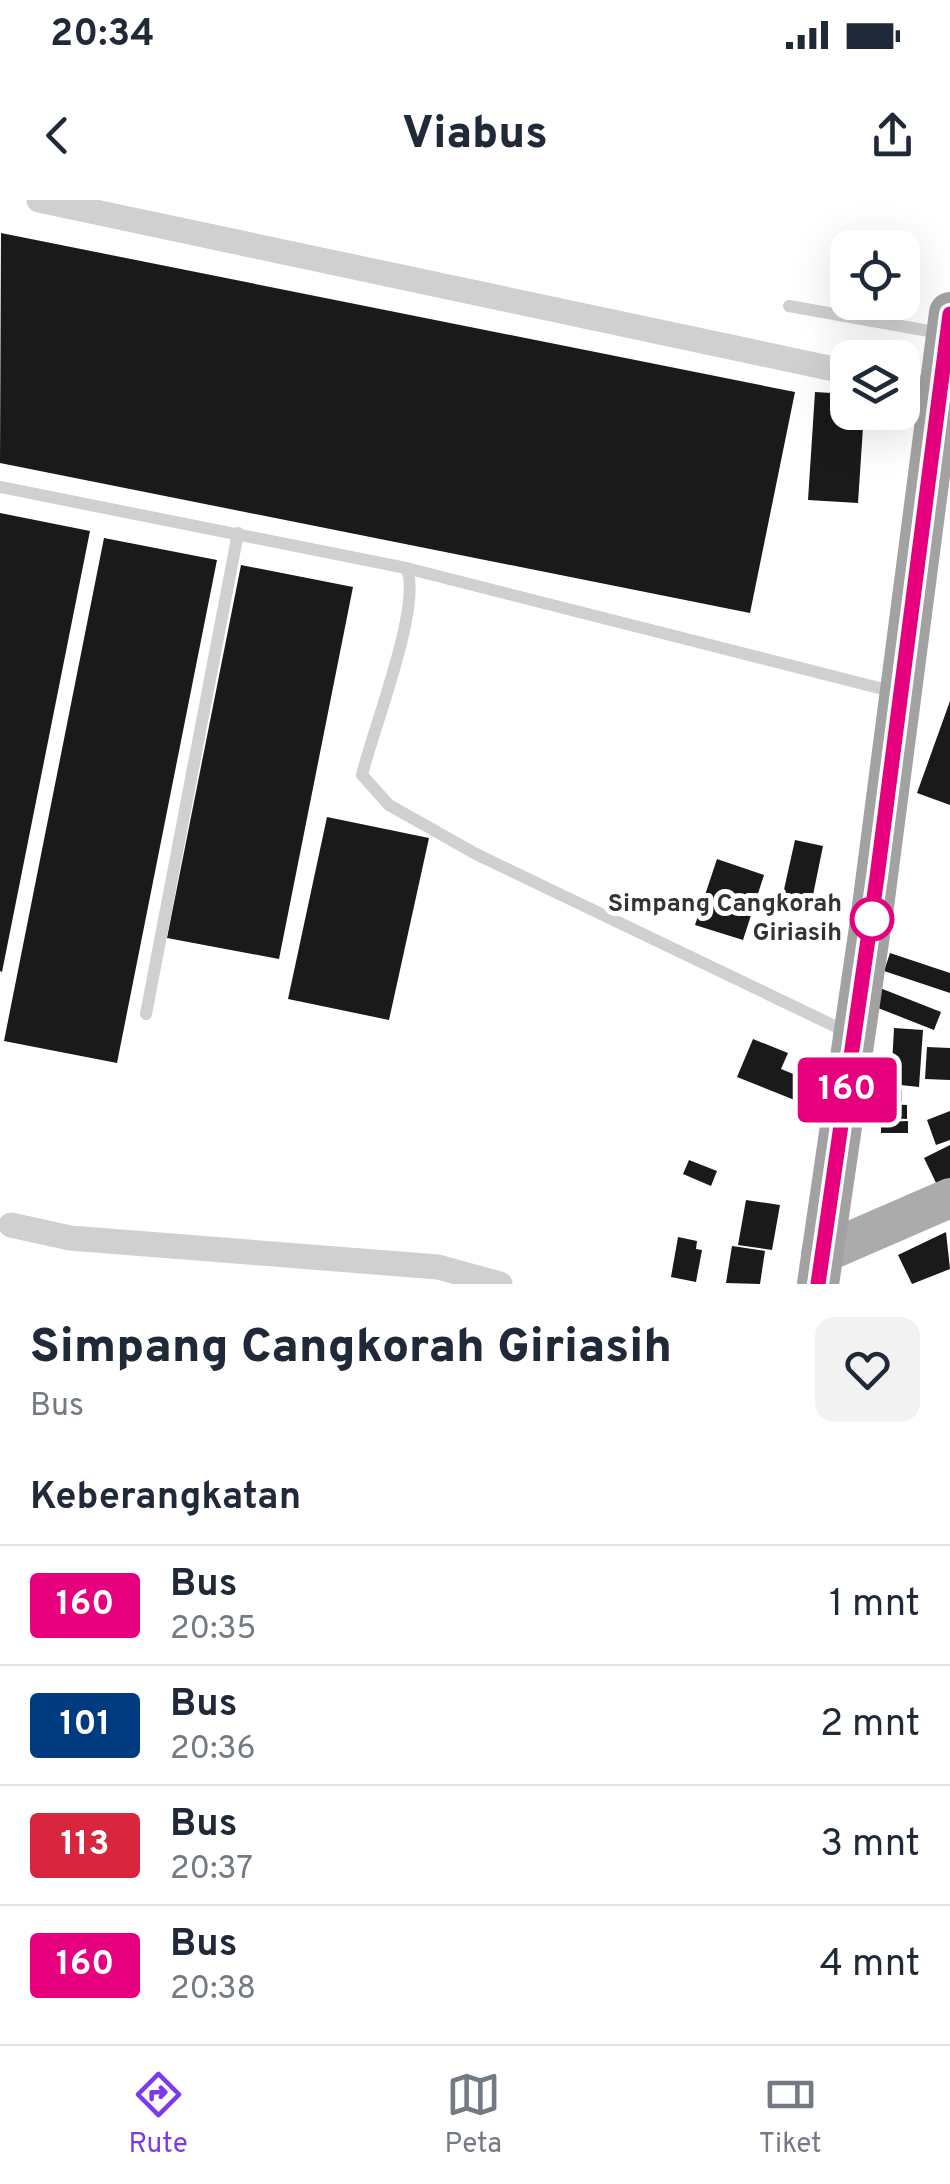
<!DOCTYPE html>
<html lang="id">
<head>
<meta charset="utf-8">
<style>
	body { margin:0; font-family:Overpass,sans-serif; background:#f2f2f3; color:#1f2937; height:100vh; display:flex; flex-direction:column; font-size:38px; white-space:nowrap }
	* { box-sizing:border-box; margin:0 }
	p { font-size:32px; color:#747a83 }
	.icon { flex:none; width:55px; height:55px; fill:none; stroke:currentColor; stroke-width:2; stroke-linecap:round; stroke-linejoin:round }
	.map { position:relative; height:1084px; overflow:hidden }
	.details { display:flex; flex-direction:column; background:#fff; flex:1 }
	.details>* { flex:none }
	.badge { padding:0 20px; border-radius:8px; font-size:35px; line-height:65px }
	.buttons { position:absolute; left:830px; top:30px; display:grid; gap:20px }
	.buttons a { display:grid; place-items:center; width:90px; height:90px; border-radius:20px; background:#fff; box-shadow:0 10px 40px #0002; font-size:50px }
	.map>.badge { position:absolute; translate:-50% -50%; box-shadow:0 0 0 5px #fff }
	h2 { padding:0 30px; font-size:38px; line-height:90px }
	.round { display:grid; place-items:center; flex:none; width:105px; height:105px; border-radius:20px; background:#f2f2f3 }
	.summary { display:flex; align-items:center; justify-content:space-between; height:170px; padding:0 30px }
	h1 { font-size:48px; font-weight:800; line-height:75px }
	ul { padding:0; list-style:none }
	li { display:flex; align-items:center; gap:30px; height:120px; padding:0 30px; border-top:2px solid #e0e1e3 }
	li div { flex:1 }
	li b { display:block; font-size:38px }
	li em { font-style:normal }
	li .badge { min-width:110px; font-weight:700; text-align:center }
	.status { display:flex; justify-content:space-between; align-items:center; height:70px; padding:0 50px; background:#fff; direction:ltr }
	.status svg { height:28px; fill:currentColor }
	header { display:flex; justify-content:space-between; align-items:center; height:130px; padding:0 30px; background:#fff; font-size:45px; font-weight:800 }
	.menu { display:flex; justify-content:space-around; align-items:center; height:140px; border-top:2px solid #e0e1e3; background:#fff; font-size:28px; color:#747a83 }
	.menu a { display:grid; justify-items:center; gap:5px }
	.menu .active { color:#7c3aed }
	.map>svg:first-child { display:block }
</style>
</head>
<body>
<div class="status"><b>20:34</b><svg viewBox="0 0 49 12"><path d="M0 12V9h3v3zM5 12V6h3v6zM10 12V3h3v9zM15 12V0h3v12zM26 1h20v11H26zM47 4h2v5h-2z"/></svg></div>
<header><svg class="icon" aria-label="back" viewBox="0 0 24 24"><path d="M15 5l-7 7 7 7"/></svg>Viabus<svg class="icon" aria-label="share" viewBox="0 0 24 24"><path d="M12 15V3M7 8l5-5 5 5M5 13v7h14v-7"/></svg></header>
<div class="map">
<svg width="950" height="1084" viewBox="0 0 950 1084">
	<rect width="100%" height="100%" fill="#fff"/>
	<path fill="#1a1a1a" d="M1,33L795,192L750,413L0,263Z
		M815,192L848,194V212H864L858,303L808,300Z
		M0,313L90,331L2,772L0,771Z
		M104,338L217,360L117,863L4,841Z
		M241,365L353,387L279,759L167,738Z
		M950,501V605L917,593Z
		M327,617L429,638L389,820L288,799Z
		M795,640L823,646L812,700L783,694Z
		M717,659L764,675L743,740L695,725Z
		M890,753L950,773V793L884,771Z
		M880,788L941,812L934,830L873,806Z
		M894,828L923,830L919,887L891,884Z
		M753,839L788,853L781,869L806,879L797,901L737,877Z
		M927,847L950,848V880L925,879Z
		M860,884L902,890V902L860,901Z
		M857,902L907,905V919L856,916Z
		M950,911V940L936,945L927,920Z
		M908,921V933H881V922Z
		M950,945V983L939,989L924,958Z
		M689,960L717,971L711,986L683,974Z
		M746,1000L780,1005L772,1050L738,1045Z
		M946,1032L950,1069L912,1084L898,1055Z
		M678,1037L697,1041L696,1049L702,1050L696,1082L671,1077Z
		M732,1046L765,1051L760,1084L726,1083Z"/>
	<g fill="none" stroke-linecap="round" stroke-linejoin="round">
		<path stroke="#d0d0d0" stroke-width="12" d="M789,106L940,133
			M0,287L406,368C424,401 372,532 362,575L389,605L476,654L849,833
			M406,368L895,492
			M146,814L238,333"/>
		<path stroke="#d0d0d0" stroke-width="25" d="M39,0L848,172
			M902,184L939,192
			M11,1025L70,1038L438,1067L500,1084"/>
		<path stroke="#ababab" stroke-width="40" d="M821,1054L950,998"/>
		<path stroke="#a2a2a2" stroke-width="42" d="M818,1084L872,714L950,113"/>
	</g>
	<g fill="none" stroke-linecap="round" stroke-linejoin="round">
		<g stroke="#fff" stroke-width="22">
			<path id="line" d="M818,1084L877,677L950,114"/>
		</g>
		<use href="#line" stroke="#e6007e" stroke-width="15"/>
	</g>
	<circle fill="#fff" stroke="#e6007e" stroke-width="5" cx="872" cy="719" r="20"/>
	<g text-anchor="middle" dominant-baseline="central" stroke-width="10" stroke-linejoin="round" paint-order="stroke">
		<g font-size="25" font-weight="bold" fill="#333" stroke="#fff" text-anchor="end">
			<text x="842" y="705">Simpang Cangkorah<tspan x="842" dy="29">Giriasih</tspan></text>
		</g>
	</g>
</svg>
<div class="buttons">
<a><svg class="icon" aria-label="locate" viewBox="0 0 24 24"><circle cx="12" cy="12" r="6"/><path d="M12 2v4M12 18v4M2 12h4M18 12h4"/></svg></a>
<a><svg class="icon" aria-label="layers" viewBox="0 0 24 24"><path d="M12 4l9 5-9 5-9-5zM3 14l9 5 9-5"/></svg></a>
</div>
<b class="badge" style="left:847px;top:890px;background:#e6007e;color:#fff">160</b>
</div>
<section class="details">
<div class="summary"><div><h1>Simpang Cangkorah Giriasih</h1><p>Bus</p></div><a class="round"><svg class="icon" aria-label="heart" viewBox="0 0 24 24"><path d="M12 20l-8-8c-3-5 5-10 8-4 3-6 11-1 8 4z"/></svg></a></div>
<h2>Keberangkatan</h2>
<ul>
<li><span class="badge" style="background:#e6007e;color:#fff">160</span><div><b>Bus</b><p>20:35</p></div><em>1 mnt</em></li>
<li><span class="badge" style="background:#003b80;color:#fff">101</span><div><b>Bus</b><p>20:36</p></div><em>2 mnt</em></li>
<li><span class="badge" style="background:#d7263d;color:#fff">113</span><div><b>Bus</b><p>20:37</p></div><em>3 mnt</em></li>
<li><span class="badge" style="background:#e6007e;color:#fff">160</span><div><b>Bus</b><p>20:38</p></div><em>4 mnt</em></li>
</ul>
</section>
<nav class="menu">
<a class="active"><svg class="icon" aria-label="directions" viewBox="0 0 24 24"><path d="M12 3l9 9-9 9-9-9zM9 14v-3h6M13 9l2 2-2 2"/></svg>Rute</a>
<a><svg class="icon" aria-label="map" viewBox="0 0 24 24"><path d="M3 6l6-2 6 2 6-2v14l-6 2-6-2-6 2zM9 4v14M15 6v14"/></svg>Peta</a>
<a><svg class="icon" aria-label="tickets" viewBox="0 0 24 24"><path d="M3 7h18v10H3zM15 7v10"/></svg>Tiket</a>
</nav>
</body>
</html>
